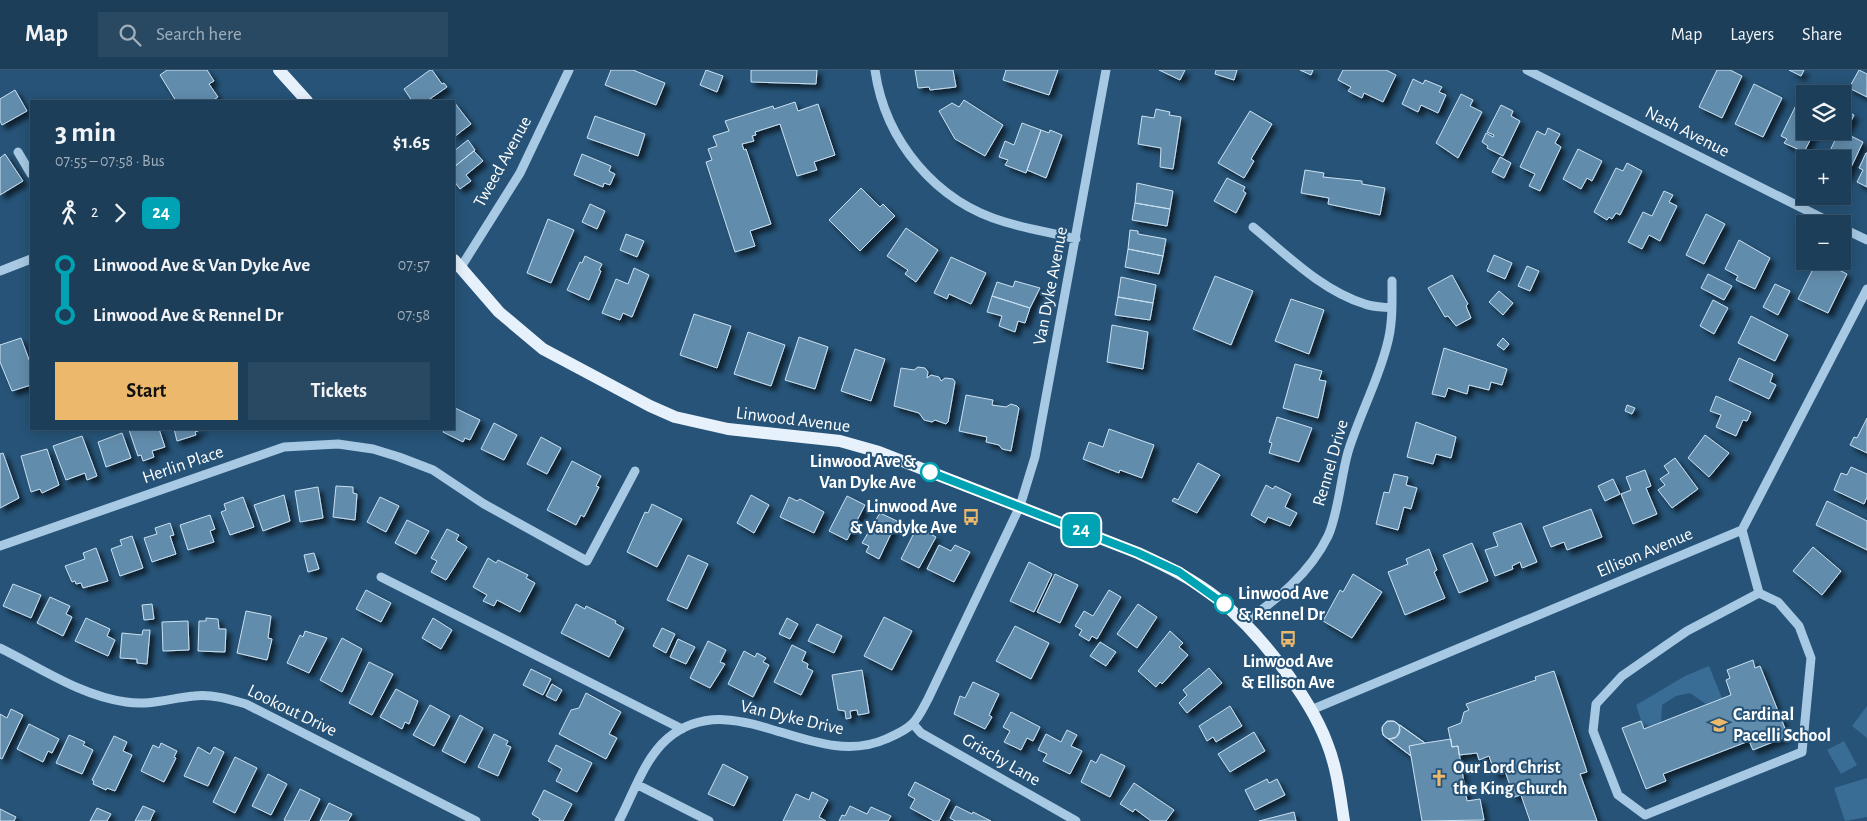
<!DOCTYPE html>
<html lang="en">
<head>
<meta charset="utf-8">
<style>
	body { margin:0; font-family:"Alegreya Sans",sans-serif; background:#294962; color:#f1f3f6; height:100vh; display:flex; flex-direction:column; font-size:19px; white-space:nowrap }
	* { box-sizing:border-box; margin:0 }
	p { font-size:16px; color:#a0aeba }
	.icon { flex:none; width:28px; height:28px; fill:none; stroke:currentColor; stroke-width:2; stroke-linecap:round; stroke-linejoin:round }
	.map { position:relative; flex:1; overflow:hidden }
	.sheet { position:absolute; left:30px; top:30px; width:425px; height:330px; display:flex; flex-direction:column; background:#1c3e59; border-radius:0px; box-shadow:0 2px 12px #0003,0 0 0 1px #3a576f }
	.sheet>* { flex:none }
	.badge { padding:0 10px; border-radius:8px; font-size:18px; line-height:32px }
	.fabs { position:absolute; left:1796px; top:15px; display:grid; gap:10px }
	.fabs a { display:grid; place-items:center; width:55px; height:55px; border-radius:0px; background:#1c3e59; box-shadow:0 2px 12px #0003,0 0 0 1px #3a576f; font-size:25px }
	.map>.badge { position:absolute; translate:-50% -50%; box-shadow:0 0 0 2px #fff }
	.legs { display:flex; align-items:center; gap:8px; height:55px; padding:0 25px; font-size:16px }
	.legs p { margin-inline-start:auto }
	.overview { display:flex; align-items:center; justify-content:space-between; height:85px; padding:0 25px }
	h1 { font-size:28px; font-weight:600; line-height:38px }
	.button { display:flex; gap:10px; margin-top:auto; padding:10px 25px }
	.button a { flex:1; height:58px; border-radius:0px; background:#ecb86c; color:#111; font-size:20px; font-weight:600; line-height:58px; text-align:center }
	.button a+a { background:#294962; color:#f1f3f6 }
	ul { padding:0 25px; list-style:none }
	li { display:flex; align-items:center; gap:18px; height:50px; font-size:19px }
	li i { display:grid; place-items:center; width:8px; height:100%; margin:0 6px; background:currentColor }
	li i::after { content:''; width:12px; height:12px; margin:-6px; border:4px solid; border-radius:50%; background:#1c3e59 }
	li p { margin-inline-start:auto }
	li:first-child i { background:linear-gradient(#0000 50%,currentColor 0) }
	li:last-child i { background:linear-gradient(currentColor 50%,#0000 0) }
	header { display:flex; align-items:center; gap:30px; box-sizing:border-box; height:70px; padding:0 25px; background:#1c3e59; border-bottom:1px solid #3a576f }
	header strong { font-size:24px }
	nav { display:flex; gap:28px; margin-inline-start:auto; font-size:18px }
	.search { width:350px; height:45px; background:#294962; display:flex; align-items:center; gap:12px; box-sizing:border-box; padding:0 18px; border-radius:0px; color:#a0aeba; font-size:19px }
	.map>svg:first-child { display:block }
</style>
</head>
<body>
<header>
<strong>Map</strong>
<div class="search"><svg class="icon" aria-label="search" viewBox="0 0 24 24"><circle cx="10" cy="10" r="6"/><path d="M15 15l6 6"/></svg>Search here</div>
<nav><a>Map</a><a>Layers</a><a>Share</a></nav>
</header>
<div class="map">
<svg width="1867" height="751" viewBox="0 0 1867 751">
	<defs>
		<filter id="shadow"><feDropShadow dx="4.5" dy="4.5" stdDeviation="2.5" flood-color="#0009"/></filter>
	</defs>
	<rect width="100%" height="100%" fill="#265377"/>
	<path fill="#396d95" d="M1709,596L1722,628L1706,634L1690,623L1676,626L1662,635L1661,652L1644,659L1636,635L1685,606Z
		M1867,636V668L1852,656Z
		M1844,671L1857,695L1841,704L1827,680Z
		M1867,708V747L1845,751L1834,718Z"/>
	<path fill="#628cac" stroke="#c9e1f2" filter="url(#shadow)" d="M167,0H207L214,11L209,14L218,27L212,31H176L160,5Z
		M430,0H432L442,14L444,13L447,17L427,31H412L404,19Z
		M611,0H633L665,13L656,35L605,15Z
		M706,0L723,6L717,22L700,15Z
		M751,0H817L816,14L751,12Z
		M915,0H953L956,17L930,20L929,17L918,18Z
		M1006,0H1058L1049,25L1003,10Z
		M1159,0H1185L1180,10Z
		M1216,0H1237L1234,10L1215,4Z
		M1300,0H1313L1311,5Z
		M1343,0H1386L1396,5L1383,32L1364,23L1362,28L1348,21L1351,17L1338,10Z
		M1717,0H1730L1742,6L1722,48L1699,37Z
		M1789,0H1804L1801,6Z
		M1859,0L1867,4V27L1849,18Z
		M1413,9L1423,14L1425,10L1442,17L1439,22L1446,25L1438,43L1421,35L1418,42L1402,34Z
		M1754,14L1782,28L1763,67L1735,54Z
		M15,20L27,41L2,55L0,51V29Z
		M1461,24L1473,30L1470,36L1482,42L1458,88L1436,73Z
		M1801,25L1805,27V61H1815L1804,82L1784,73L1787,69L1781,66Z
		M964,30L1003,55L985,86L955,69L939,41L952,33L959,37Z
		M454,32L471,54L454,67Z
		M795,32L798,41L818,34L835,85L814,92L817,100L797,106L780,54L755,62L756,65L752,66L754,71L742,74L744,80L746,79L771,154L750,161L755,176L735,182L706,92L712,90L708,79L717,76L713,66L729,61L725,51L773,36L774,39Z
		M1501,35L1513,41L1511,46L1520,51L1503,86L1487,78L1488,76L1482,72L1486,63L1493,67L1494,65L1487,62Z
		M1156,39L1170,42L1169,45L1181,47L1173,99L1160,97L1161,78L1138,74L1142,46L1154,48Z
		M1842,39L1854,45L1846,61L1842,60Z
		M1250,41L1272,54L1251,89L1254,91L1244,108L1218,93Z
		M595,46L645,64L638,86L587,68Z
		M1022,53L1041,60L1026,103L1005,95L1008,90L999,87L1005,71L1014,75Z
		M1548,58L1560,64L1555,73L1561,77L1540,121L1529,116L1535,104L1520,97L1537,61L1545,65Z
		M1041,60L1049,63L1050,60L1062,65L1046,108L1027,100Z
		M1849,65L1863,72L1844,112L1842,89H1826L1837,66L1846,70Z
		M468,70L475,80L454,97V81Z
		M1578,79L1602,91L1592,111L1587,108L1581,119L1563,109Z
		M474,81L483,91L466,105L471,111L460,119L454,111V97Z
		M1866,83H1867V117L1857,112L1863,100L1859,98Z
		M5,84L23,111L0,125V88Z
		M582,84L611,96L609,101L615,104L610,115L604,113L603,117L574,105Z
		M1500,87L1511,93L1504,108L1492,102Z
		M1627,93L1642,101L1620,145L1616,143L1612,149L1609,147L1607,150L1594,142L1616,98L1623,101Z
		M1305,100L1324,103L1323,107L1362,111V114L1385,118L1380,145L1328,134L1329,128L1301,123Z
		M1227,108L1245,117L1243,121L1246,123L1236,143L1214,131Z
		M1137,113L1173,121L1170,139L1135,133Z
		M861,118L880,137L883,134L895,146L860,181L829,150Z
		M1664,121L1673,125L1669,132L1677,136L1660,171L1649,165L1642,179L1628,172L1643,142L1652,146Z
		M1135,133L1170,139L1167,156L1132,150Z
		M590,134L605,141L597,159L582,152Z
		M1706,144L1725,154L1704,194L1686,185Z
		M548,149L574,160L551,213L527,203Z
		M906,158L938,180L916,212L905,204L908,200L887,186Z
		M1130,160L1138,161V164L1166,169L1163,186L1128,179Z
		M626,164L644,171L637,187L620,180Z
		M1739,170L1770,188L1755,219L1736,210L1738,206L1725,199Z
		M1128,179L1163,186L1159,204L1125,197Z
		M1494,185L1512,193L1505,209L1487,201Z
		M585,186L602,194L599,200L601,201L589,230L567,220L580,192L582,193Z
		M951,187L986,203L971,234L949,224L947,229L934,223Z
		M1817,191H1821L1847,204L1828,243L1798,229Z
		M1527,196L1539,201L1530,221L1518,216Z
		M634,198L649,205L632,247L623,243L620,250L602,243L616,209L628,214Z
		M1708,204L1732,216L1724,230L1701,218Z
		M1452,205L1468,234L1466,236L1471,248L1456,256L1448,246L1445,247L1428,218Z
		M1215,206L1253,221L1231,275L1193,259Z
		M1121,207L1156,215L1153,233L1118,227Z
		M1015,211L1040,218L1030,238L992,226L997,212L1013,217Z
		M1775,214L1790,221L1778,245L1763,237Z
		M1499,221L1513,233L1503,245L1489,232Z
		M992,226L1030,238L1025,253L1018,251L1015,262L999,256L1002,246L987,242Z
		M1118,227L1153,233L1150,250L1115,245Z
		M1291,229L1324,240L1309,284L1275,271Z
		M1713,230L1728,238L1714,264L1700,256Z
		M694,244L731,256L717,298L680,285Z
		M1751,246L1788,265L1775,291L1738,273Z
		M1112,255L1148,262L1143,299L1107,292Z
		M748,262L785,275L771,316L734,304Z
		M799,267L828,277L815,319L785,310Z
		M21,268L31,295V315L12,321L0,292V275Z
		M1503,268L1509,274L1504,280L1497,275Z
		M1444,278L1507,299L1502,315L1491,312L1489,320L1469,315L1467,324L1448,318L1445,327L1432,324Z
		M855,279L885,289L871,331L841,321Z
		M1739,288L1773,304L1770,312L1776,315L1769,329L1729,310Z
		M1295,294L1322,301L1319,310L1326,311L1318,348L1283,338Z
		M918,297L925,298L928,302L927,308L931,305L939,307L941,311L945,308L953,309L955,312L948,352L946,354L935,350L932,352L924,350L919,343L894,336L901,298L914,300Z
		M966,325L993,330L992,335L1006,337L1011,334L1017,336L1019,338L1011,381L1002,379L999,375L986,372L987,367L959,361Z
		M1716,326L1751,342L1747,351L1743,350L1736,366L1716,357L1721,345L1710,341Z
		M1627,335L1635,338L1632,344L1625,341Z
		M455,338L480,350L470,370L465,368L463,372L443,362L445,359H454Z
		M1277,347L1312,358L1299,392L1269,383L1272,373L1269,372Z
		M1867,348V383L1850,375L1854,367L1857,368Z
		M1416,352L1456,367L1451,388L1436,384L1433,394L1407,387Z
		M494,353L517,365L504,390L481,379Z
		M132,359H159L165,377L152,381L154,387L143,391L141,385L138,386L129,360Z
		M174,359H203L195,362L196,365L177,371Z
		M1109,359L1154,375L1142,408L1120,400L1119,403L1083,389L1089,372L1103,377Z
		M122,363L131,388L106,397L98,372Z
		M1705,365L1729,383L1709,407L1688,388Z
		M82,366L97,406L87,410L85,403L66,410L53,376Z
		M541,367L561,378L547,404L527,394Z
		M47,379L59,415L42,423L40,419L31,422L21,386Z
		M3,383L19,428L0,438V384Z
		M1675,388L1698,419L1672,438L1658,420L1665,415L1660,409L1669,403L1664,396Z
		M572,391L601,406L596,416L599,417L584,447L581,445L576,455L547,440Z
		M1198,393L1220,405L1197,443L1172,431L1174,428L1178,430Z
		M1851,397L1867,404V427L1864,434L1834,420L1841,403L1847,405Z
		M1645,400L1651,416L1646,418L1657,444L1633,454L1621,424L1631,420L1626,407Z
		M1394,404L1408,407L1406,415L1417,418L1411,439L1404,437L1398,460L1376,454L1384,422L1389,423Z
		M1613,409L1620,424L1605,431L1598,416Z
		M1266,415L1273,419L1275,416L1291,424L1285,437L1297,443L1290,456L1268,447L1265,453L1251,445Z
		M336,416L353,417V423L357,424L355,450L333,447Z
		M318,417L323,448L300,452L295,421Z
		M284,425L290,451L263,461L254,435Z
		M751,425L769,435L754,463L737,453Z
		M847,426L865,435L847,470L829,461Z
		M243,427L254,457L230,465L221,442L226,440L224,434Z
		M380,427L399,436L386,462L367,452Z
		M789,427L797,431L800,429L824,442L814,463L780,447Z
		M1827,431L1867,451V480L1816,455Z
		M652,434L682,449L657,497L627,482L645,442L648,443Z
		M1591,439L1602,467L1567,480L1564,472L1551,477L1543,457Z
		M880,443L897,451L879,489L866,482L869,476L862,473Z
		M210,445L215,459L210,461L214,472L188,480L180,455Z
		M407,450L429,461L416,484L395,473Z
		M170,453L174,465L170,466L176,484L152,492L144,468L157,464L155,458Z
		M1521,453L1537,492L1522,498L1520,492L1512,496L1513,499L1495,506L1485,480L1498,476L1493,463Z
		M917,457L936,467L919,498L901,489Z
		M447,459L459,465L456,470L467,477L446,510L431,502L437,491L431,488Z
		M132,466L143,498L120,506L111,479L122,475L120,470Z
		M1472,473L1488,511L1459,523L1443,485Z
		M939,475L951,481L955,475L970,482L954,512L927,499Z
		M1813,477L1841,501L1822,525L1793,501Z
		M96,478L108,511L83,518L81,513L76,514L75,511L72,512L65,496L85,489L83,483Z
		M1429,479L1437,500L1434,502L1445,528L1405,545L1388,502L1408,494L1406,489Z
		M314,483L319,499L308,502L304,485Z
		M688,485L708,494L687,539L667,530Z
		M488,488L496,493L498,490L528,505L526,508L535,513L520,542L497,530L494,536L483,531L487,525L473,517Z
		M1029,492L1052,504L1034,542L1010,531Z
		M1055,504L1078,515L1060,553L1037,542Z
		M1353,504L1382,522L1352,568L1323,551L1340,520L1343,522Z
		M13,514L41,525L31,548L3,536Z
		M366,520L391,533L381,552L356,539Z
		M1109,520L1121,527L1097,569L1092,566L1089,571L1079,565L1082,560L1075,556L1084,541L1093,546Z
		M50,527L70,536L66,544L72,547L63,566L37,553Z
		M152,534L154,549L144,550L142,535Z
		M576,534L585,539L586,536L616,551L615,553L624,558L609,587L561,563Z
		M1138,534L1157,547L1137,578L1117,564Z
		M246,541L271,546L268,568L272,569L267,590L237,583Z
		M884,547L912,561L892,600L864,586Z
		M86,548L110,559L107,566L115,570L108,586L75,571Z
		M206,548L218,549L219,559H226L225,582L198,581L199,551H206Z
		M433,548L452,560L441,579L422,568Z
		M787,548L798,554L790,569L779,564Z
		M188,551L189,580L163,581L162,552Z
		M817,554L842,566L834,583L808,571Z
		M1015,556L1049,573L1031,609L996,591Z
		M662,558L675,564L666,583L653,576Z
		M143,560H150L147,594L137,593V589L120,588L122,563L142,565Z
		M305,561L327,568L309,603L287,593L300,565L303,567Z
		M1170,561L1183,573L1179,577L1188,585L1162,614L1160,612L1156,617L1138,601Z
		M342,568L362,579L342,622L320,610Z
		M678,569L695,577L686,594L670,587Z
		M708,571L726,580L720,592L725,594L710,618L690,608Z
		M1100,572L1116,582L1106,596L1090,586Z
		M792,575L806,582L802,591L808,594L807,598L813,601L801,625L774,612Z
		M744,581L755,587L757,583L766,588L763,592L769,595L753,627L728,614Z
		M1753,590L1755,598L1760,596L1788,666L1753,680L1749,671L1663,704L1666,711L1646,719L1622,658L1641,651L1644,659L1731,625L1726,610L1730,608L1727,600Z
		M369,592L393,604L372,645L349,633Z
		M1209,598L1222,613L1187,643L1179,633L1187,625L1183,620Z
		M531,599L551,609L543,625L523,615Z
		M862,600L869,643L858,645L857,640L850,641L851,648L846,649L845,641L838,640L832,605Z
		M1554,601L1587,702L1580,704L1597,751H1530L1521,725L1514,727L1505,701L1495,704L1489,686L1479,690L1477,683L1459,685L1458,676L1452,677L1448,658L1461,653L1464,642L1469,640L1466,634L1536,610L1535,607Z
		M973,612L999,624L989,645L992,647L985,659L954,644L960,626L965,628Z
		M552,614L562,620L556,631L546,626Z
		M396,619L418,631L409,654L405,652L402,659L380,647Z
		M586,623L621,642L609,664L617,668L606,689L559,664L571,640L579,638Z
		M430,635L450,646L434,676L413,665Z
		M1230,636L1242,656L1216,672L1213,667L1207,671L1199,656Z
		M11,639L23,645L2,689L0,688V644L7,648Z
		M1011,642L1040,657L1033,671L1027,668L1021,680L1004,672L1010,661L1003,657Z
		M460,645L483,658L465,693L442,681Z
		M1387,651H1394L1425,673L1451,669L1452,677L1458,676L1467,731L1480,729L1484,750L1422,751L1411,686L1383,665L1382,657Z
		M1382 660a9 9 0 1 1 18 0a9 9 0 1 1-18 0Z
		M29,654L59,669L52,683L48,681L43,692L17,679Z
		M1400,655L1425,673L1409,676L1411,686L1389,669L1396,667L1399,662Z
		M1067,660L1077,665L1071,676L1082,681L1070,704L1043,691L1047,684L1038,680L1046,664L1061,672Z
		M1254,662L1265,681L1230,702L1218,684Z
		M494,664L508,671L506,675L511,677L498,706L478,697Z
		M69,665L85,672L83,675L93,680L82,704L56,693Z
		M114,666L127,672L123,681L132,685L115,721L107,718L106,720L93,714L94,711L92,710Z
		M161,673L177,681L174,687L176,688L164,712L141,701L153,675L159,678Z
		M556,675L592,693L577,722L556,711L562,699L548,691Z
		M198,677L210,684L214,677L224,682L208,716L184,706Z
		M1101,684L1125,696L1110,727L1081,712L1091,690L1096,693Z
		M235,687L257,698L235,743L213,732Z
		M723,694L748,707L734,736L708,724Z
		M268,704L287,714L271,745L252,736Z
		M1267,709L1269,713L1277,709L1285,725L1255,740L1245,720Z
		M915,712L950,730L939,751H934L910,738L915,729L908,725Z
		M1134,713L1174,740L1166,751H1151L1135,739L1133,742L1120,734Z
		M300,719L320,729L309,751H286L284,750Z
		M544,720L572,734L563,751H539L540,749L532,744Z
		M812,722L828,730L819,747L826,751H783L796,724L809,730Z
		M329,733L352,744L348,751H320Z
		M143,736L155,741L153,744L150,751H135Z
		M850,736L867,744L871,737L891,746L888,751H839L842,745L845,746Z
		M956,736L972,744L973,742L991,751H955L950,748Z
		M97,738L111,744L107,751H90Z
		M0,739L16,747L14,751H0Z
		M1294,742L1296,751H1259Z"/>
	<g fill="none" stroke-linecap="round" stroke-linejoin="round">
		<path stroke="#a7c9e3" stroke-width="9" d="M875,0C885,71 936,132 1005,152C1028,159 1053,163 1076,169
			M1527,0L1834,154
			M18,82L31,104
			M1253,157C1287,185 1322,221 1365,234C1373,237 1383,237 1392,238
			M1842,158L1867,170
			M461,197L520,103L569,0
			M0,201L31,189
			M1742,460L1759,523
			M0,476L284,377L338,374L373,379L399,387L433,400L484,434L587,491L635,401
			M381,507L682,659
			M1759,523L1778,532L1799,556L1811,588L1802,682L1645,745L1618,725L1593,661L1596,634L1622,606L1668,574L1687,561Z
			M1244,552C1277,530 1310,503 1328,466C1338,445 1341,406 1348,382C1359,346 1378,311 1387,275C1393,254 1392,232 1392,211
			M0,578C39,597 81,626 126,632C149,636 171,628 194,626C212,624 229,629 246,634L476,751
			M1311,640L1742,460L1867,219
			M913,654L921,663L1076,751
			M638,715L709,751
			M619,751C633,725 644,689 667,669C734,612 812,702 886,669C895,665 905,661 912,654C919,648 924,636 928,629L1020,436L1035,387L1106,0"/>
		<path stroke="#e6f1fc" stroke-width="12" d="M279,0L307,31
			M454,190L499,242L543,279L650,336L675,347L728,359L840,371L879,382L1138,483C1166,496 1193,509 1217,528C1257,560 1309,625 1327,673C1337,698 1340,725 1344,751"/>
	</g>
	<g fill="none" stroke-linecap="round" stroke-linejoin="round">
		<g stroke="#fff" stroke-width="11">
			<path id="line-1" d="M930,402L1138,483L1179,502L1224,534"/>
		</g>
		<use href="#line-1" stroke="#00a3b4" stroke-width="8"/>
	</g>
	<defs>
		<g id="bus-bare" transform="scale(1.35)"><path d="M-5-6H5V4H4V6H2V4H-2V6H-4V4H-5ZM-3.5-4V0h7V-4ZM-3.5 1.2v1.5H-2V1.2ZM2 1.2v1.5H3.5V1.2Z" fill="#ecb86c" stroke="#265377" stroke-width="2.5" paint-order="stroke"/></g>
		<g id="school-bare" transform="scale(1.35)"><path d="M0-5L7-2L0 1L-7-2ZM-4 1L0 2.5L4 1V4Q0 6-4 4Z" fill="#ecb86c" stroke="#265377" stroke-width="2.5" paint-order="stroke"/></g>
		<g id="church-bare" transform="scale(1.35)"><path d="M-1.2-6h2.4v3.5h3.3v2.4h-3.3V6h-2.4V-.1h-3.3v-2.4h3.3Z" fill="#ecb86c" stroke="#265377" stroke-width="2.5" paint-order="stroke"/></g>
	</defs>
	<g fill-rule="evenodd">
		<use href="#bus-bare" x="971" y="447"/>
		<use href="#bus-bare" x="1288" y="569"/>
		<use href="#school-bare" x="1719" y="655"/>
		<use href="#church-bare" x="1439" y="708"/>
	</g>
	<g fill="#fff" stroke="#00a3b4" stroke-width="2.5">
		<circle cx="930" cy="402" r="9"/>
		<circle cx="1224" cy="534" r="9"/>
	</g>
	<g text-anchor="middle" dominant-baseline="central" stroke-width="4" stroke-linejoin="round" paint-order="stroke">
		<g font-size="18" fill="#fff" stroke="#265377">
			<text transform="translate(1687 62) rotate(27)">Nash Avenue</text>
			<text transform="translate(503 92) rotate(-61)">Tweed Avenue</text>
			<text transform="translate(1051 216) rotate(-79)">Van Dyke Avenue</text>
			<text transform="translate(793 350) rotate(7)">Linwood Avenue</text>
			<text transform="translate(1331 393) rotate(-74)">Rennel Drive</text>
			<text transform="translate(183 395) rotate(-19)">Herlin Place</text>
			<text transform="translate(1645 483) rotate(-23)">Ellison Avenue</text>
			<text transform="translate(292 641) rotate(26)">Lookout Drive</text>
			<text transform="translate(792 648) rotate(13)">Van Dyke Drive</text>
			<text transform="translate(1001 690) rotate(30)">Grischy Lane</text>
		</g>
		<g font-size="18" font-weight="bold" fill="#fff" stroke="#265377" text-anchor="end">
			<text x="916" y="392">Linwood Ave &amp;<tspan x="916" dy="21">Van Dyke Ave</tspan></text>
			<text x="1238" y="524" text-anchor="start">Linwood Ave<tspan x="1238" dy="21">&amp; Rennel Dr</tspan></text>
		</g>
		<g font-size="18" font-weight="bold" fill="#fff" stroke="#265377" text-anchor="start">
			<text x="957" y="437" text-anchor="end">Linwood Ave<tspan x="957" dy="21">&amp; Vandyke Ave</tspan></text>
			<text x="1288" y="592" text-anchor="middle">Linwood Ave<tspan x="1288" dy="21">&amp; Ellison Ave</tspan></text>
			<text x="1733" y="645">Cardinal<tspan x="1733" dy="21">Pacelli School</tspan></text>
			<text x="1453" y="698">Our Lord Christ<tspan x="1453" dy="21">the King Church</tspan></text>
		</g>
	</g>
</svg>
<div class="fabs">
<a><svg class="icon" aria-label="layers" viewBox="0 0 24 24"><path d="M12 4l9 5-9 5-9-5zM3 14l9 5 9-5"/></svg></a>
<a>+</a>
<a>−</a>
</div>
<b class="badge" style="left:1081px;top:460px;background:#00a3b4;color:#fff">24</b>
<section class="sheet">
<div class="overview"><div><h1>3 min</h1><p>07:55 – 07:58 · Bus</p></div><b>$1.65</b></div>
<div class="legs"><svg class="icon" aria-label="walk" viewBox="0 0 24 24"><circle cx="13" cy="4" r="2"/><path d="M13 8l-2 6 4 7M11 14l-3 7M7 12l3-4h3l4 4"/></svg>2<svg class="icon" aria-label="forward" viewBox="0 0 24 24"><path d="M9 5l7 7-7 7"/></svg><b class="badge" style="background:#00a3b4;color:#fff">24</b></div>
<ul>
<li><i style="color:#00a3b4"></i><b>Linwood Ave &amp; Van Dyke Ave</b><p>07:57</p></li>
<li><i style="color:#00a3b4"></i><b>Linwood Ave &amp; Rennel Dr</b><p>07:58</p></li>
</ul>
<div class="button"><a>Start</a><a>Tickets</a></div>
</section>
</div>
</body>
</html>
